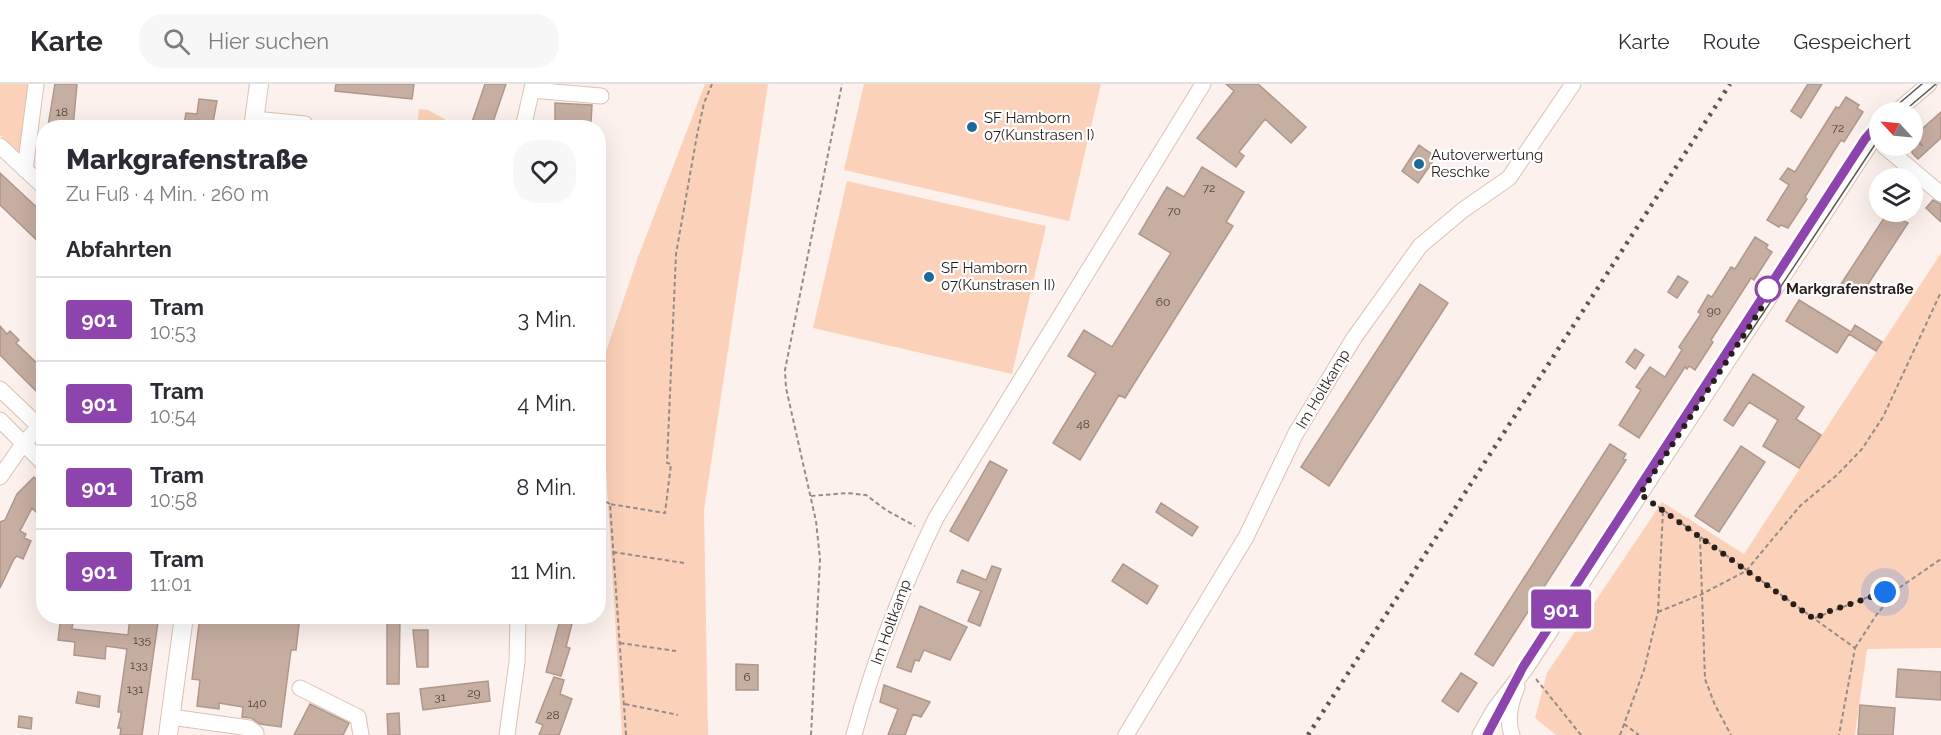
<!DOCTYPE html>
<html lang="de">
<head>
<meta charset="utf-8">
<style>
	body { margin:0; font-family:Raleway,sans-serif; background:#f7f7f7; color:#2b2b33; height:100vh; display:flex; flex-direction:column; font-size:22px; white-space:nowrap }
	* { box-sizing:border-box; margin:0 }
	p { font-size:20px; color:#7c7c81 }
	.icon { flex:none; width:33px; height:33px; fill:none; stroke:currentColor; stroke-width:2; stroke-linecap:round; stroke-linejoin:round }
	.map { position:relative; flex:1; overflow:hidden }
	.side { position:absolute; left:36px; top:36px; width:570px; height:504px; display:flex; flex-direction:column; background:#fff; border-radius:24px; box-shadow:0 6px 24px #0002 }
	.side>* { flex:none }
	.badge { padding:0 12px; border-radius:4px; font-size:21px; line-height:39px }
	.needle { width:39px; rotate:296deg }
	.buttons { position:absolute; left:1869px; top:18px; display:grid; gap:12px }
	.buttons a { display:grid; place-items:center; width:54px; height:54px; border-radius:50%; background:#fff; box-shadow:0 6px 24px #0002; font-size:30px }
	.you { position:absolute; width:30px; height:30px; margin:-15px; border:4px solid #fff; border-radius:50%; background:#1a73e8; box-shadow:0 0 0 9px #1a73e833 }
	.map>.badge { position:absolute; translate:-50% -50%; box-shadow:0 0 0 3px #fff }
	h2 { padding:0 30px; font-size:22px; line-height:54px }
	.round { display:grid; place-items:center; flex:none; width:63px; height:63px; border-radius:24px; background:#f7f7f7 }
	.headline { display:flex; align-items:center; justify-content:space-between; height:102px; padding:0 30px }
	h1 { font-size:28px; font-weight:800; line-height:45px }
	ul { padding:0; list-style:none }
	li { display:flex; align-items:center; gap:18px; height:84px; padding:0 30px; border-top:2px solid #e1e1e2 }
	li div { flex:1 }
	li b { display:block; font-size:22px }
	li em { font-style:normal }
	li .badge { min-width:66px; font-weight:700; text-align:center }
	header { display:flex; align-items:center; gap:36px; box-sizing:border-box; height:84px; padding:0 30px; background:#fff; border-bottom:2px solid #e1e1e2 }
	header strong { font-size:28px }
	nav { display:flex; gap:33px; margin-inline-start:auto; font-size:21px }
	.search { width:420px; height:54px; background:#f7f7f7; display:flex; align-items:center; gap:15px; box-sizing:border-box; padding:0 21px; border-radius:24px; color:#7c7c81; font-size:22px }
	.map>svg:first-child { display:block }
</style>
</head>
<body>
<header>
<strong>Karte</strong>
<div class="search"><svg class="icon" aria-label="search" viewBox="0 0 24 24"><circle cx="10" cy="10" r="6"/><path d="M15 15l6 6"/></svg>Hier suchen</div>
<nav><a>Karte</a><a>Route</a><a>Gespeichert</a></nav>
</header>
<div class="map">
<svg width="1941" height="651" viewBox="0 0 1941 651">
	<rect width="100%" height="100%" fill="#fcf1ec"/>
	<path fill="#fcd1b9" d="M0,0H31L20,70L0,51Z
		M705,0H768L704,426L708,651H622L600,285L638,173Z
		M864,0H1101L1069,137L844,86Z
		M419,25L428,26L448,37L447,43H417Z
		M847,97L1046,142L1012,290L813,244Z
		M1941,169V564L1867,565L1855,651H1556L1535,634L1547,589L1662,418L1744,470Z"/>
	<path fill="#c6aea1" stroke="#af988b" stroke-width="1.5" d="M55,0H77L73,44H49L48,42Z
		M336,0H414L412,15L335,7Z
		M485,0H506L491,44H470Z
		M1226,0H1258L1306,43L1291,59L1265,35L1239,68L1244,72L1236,83L1197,54L1234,7Z
		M1808,0H1822L1801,34L1791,27Z
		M1846,13L1859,21L1857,24L1863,28L1844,58L1841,56L1805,113L1807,115L1788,144L1781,141L1779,143L1767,136L1789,101L1780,95L1788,84L1795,88L1836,23L1839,24Z
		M199,15L217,17L212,44H195V41L184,40L186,29L197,30Z
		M555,19L592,21L591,38L555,37Z
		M1941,28V54L1918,75L1912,69V56L1923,62L1914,52Z
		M1419,61L1436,73L1418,99L1402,87Z
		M1202,83L1244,108L1226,138L1233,142L1125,314L1119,311L1080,376L1053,359L1096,289L1068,272L1084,246L1112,263L1171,169L1139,150L1167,103L1184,113Z
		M0,89L44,130V163L0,121Z
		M1933,116L1941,120V138L1926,124Z
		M1888,128L1908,139L1861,211L1841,200Z
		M1755,153L1768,161L1766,164L1772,168L1754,196L1751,194L1711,256L1713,258L1695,286L1689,282L1687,285L1685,283L1639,354L1619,341L1641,306L1636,303L1650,283L1665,293L1682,266L1679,263L1701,230L1698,228L1708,211L1712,213L1731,183L1735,185Z
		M1678,192L1688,198L1677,214L1668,208Z
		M1420,200L1448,219L1329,402L1301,383Z
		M1799,216L1851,248L1855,241L1882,258L1876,267L1849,250L1837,269L1786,237Z
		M0,242L7,250L10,247L19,256L16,259L44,286V315L0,271Z
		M1635,265L1644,271L1635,285L1626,278Z
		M1753,290L1804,323L1796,335L1821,351L1799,384L1763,362L1778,336L1749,318L1733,342L1724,336Z
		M1610,360L1626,370L1623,375L1626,376L1493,582L1475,570Z
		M1741,362L1765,378L1719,448L1695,432Z
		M990,377L1007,386L968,457L950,447Z
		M34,393L44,403V436L32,424L20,447L26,450L24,454L31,457L23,475L17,472L14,475L0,504V438L5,436L17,410Z
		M1161,419L1198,443L1192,452L1156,428Z
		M1123,480L1158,502L1147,520L1112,497Z
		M992,482L1001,485L980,542L968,537L981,507L957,498L962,486L986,496Z
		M920,522L967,543L950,576L924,566L919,577L915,576L911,588L897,583Z
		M61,532H74L72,545L128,551L130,532H154V537L158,538L142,651H120L121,644H118L121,631V628H118L127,565L106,562L105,575L74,571L75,558L58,556Z
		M200,532H300L296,566H291L281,643L260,640L251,634L242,633L243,623L219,619V625L197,622L200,596L192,595Z
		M387,532H400L399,600H387Z
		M561,532H574L566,563L570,564L561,592L546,588Z
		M413,546H428V583H417Z
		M736,580L758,581V606H736Z
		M1898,585L1941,588V616L1896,613Z
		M1461,589L1477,599L1458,628L1442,617Z
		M554,593L564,596L560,610L572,615L559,651H539L543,641L536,638Z
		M488,597L490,617L423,626L420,605Z
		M884,601L930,618L921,633L913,630L905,651H888L898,625L880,618Z
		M78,608L100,612L99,623L76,619Z
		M310,620L349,639L343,651H294Z
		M1860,621L1895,624L1893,651H1858Z
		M399,629L400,651H388L387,630Z
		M19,632L32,634L31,645L18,643Z"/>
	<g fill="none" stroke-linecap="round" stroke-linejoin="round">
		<g stroke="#dbc2b5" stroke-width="17">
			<path id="minor" d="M532,6L601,12
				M1896,28L1929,0
				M254,35L305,40
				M523,44L533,0
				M0,62L44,103
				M1884,62L1941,110
				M25,86L36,0
				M0,305L44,347
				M0,336L44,380
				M0,393L23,360L39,343
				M300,604L358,633L361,651
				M171,633L249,644L256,649V651
				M507,651L517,578L518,532
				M854,651C874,576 902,504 936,434L1203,0
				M1126,651L1246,453L1296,349L1354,254L1420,162L1463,126L1509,94L1573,0
				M1480,651L1494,626L1526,584L1880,45
				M1512,651C1506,635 1510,619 1517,603"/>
		</g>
		<g stroke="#dbc2b5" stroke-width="20">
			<path id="major" d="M253,44L259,0
				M168,651L184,532"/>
		</g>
		<path stroke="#968c87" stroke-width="2" stroke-dasharray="4.5 3" stroke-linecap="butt" d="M598,394H602L603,416L610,420
			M811,412L847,409L866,411L886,426L915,442
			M1652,418L1855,564L1839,651
			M1700,453L1705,595L1715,621L1731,651
			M613,468L684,479
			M1658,528L1702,510L1746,487L1800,422L1837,391L1862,365L1883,333L1941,208
			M1815,534L1871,512L1899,504
			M620,559L676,567
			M1855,564L1877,530L1899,504L1941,475
			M1536,595L1581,651
			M625,620L678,631
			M1624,640L1639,651
			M626,651L610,420L665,429L671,380L667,379L676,170L697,51L704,19L712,0
			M811,651L820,475L816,437L786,304L785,286L842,0
			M1620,651L1644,586L1658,528L1663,426"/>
		<use href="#minor" stroke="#fff" stroke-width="15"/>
		<use href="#major" stroke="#fff" stroke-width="18"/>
		<path stroke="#605651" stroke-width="1.5" d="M1889,28L1922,0
			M1903,28L1936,0
			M1744,258L1880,53
			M1487,651L1523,583L1865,55L1880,38"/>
		<path stroke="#605651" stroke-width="4.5" stroke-dasharray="3 6" stroke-linecap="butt" d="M1308,651L1730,0"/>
	</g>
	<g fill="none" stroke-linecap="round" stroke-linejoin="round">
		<g stroke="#fff" stroke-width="14">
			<path id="line" d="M1487,651L1523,583L1865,55L1880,38"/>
		</g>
		<use href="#line" stroke="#8e44ad" stroke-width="9"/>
		<path stroke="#281f1a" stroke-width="6" stroke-dasharray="0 10.8" d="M1768,205V214L1640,410L1814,535L1830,527L1885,508"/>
	</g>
	<g fill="#1b689a" stroke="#fff" stroke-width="2">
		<circle cx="972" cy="43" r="6"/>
		<circle cx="1419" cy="80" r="6"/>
		<circle cx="929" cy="193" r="6"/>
	</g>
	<circle fill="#fff" stroke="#8e44ad" stroke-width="3" cx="1768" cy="205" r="12"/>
	<g text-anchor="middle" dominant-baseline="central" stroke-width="4.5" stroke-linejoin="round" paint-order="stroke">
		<g font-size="12" fill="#50433c">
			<text x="62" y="28">18</text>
			<text x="1838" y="44">72</text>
			<text x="1209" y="104">72</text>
			<text x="1174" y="127">70</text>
			<text x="1163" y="218">60</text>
			<text x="1714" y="227">90</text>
			<text x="1083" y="340">48</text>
			<text x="142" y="556">135</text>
			<text x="139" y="581">133</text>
			<text x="747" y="593">6</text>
			<text x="135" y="605">131</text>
			<text x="474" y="609">29</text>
			<text x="440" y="613">31</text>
			<text x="257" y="619">140</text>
			<text x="553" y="631">28</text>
		</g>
		<g font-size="15" fill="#281f1a" stroke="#fff" text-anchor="start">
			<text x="984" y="34">SF Hamborn<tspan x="984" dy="17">07(Kunstrasen I)</tspan></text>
			<text x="1431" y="71">Autoverwertung<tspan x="1431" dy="17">Reschke</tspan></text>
			<text x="941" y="184">SF Hamborn<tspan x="941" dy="17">07(Kunstrasen II)</tspan></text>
		</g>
		<g font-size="15" font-weight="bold" fill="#281f1a" stroke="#fff" text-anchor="start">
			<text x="1786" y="205">Markgrafenstraße</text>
		</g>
		<g font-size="15" fill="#281f1a" stroke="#fff">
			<text transform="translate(1323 305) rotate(-59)">Im Holtkamp</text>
			<text transform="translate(891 538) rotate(-70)">Im Holtkamp</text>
		</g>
	</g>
</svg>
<div class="buttons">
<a><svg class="needle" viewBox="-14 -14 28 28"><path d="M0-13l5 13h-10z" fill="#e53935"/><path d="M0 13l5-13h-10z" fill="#7c7c81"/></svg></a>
<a><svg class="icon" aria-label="layers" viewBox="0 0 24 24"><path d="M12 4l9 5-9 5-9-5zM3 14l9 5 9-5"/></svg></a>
</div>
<div class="you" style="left:1885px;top:508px"></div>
<b class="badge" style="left:1561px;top:525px;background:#8e44ad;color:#fff">901</b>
<section class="side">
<div class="headline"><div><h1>Markgrafenstraße</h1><p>Zu Fuß · 4 Min. · 260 m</p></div><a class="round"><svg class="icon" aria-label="heart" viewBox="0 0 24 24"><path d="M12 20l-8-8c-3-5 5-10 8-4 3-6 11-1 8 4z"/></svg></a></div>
<h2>Abfahrten</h2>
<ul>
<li><span class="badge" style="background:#8e44ad;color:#fff">901</span><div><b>Tram</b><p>10:53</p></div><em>3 Min.</em></li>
<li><span class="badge" style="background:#8e44ad;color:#fff">901</span><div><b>Tram</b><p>10:54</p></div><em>4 Min.</em></li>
<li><span class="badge" style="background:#8e44ad;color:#fff">901</span><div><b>Tram</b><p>10:58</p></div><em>8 Min.</em></li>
<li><span class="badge" style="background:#8e44ad;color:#fff">901</span><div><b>Tram</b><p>11:01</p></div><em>11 Min.</em></li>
</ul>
</section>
</div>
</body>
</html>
